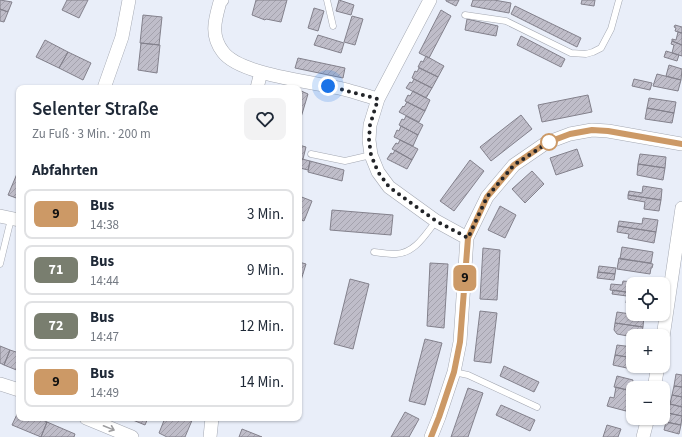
<!DOCTYPE html>
<html lang="de">
<head>
<meta charset="utf-8">
<style>
	body { margin:0; font-family:"Source Sans 3",sans-serif; background:#f2f2f3; color:#1f2937; height:100vh; display:flex; flex-direction:column; font-size:15px; white-space:nowrap }
	* { box-sizing:border-box; margin:0 }
	p { font-size:13px; color:#747a83 }
	.icon { flex:none; width:22px; height:22px; fill:none; stroke:currentColor; stroke-width:2; stroke-linecap:round; stroke-linejoin:round }
	.map { position:relative; flex:1; overflow:hidden }
	.panel { position:absolute; left:16px; top:85px; width:286px; height:336px; display:flex; flex-direction:column; background:#fff; border-radius:8px; box-shadow:0 1px 3px #0004 }
	.panel>* { flex:none }
	.badge { padding:0 8px; border-radius:6px; font-size:14px; line-height:26px }
	.fabs { position:absolute; left:626px; top:277px; display:grid; gap:8px }
	.fabs a { display:grid; place-items:center; width:44px; height:44px; border-radius:8px; background:#fff; box-shadow:0 1px 3px #0004; font-size:20px }
	.you { position:absolute; width:20px; height:20px; margin:-10px; border:3px solid #fff; border-radius:50%; background:#1a73e8; box-shadow:0 0 0 6px #1a73e833 }
	.map>.badge { position:absolute; translate:-50% -50%; box-shadow:0 0 0 2px #fff }
	h2 { padding:0 16px; font-size:15px; line-height:36px }
	.round { display:grid; place-items:center; flex:none; width:42px; height:42px; border-radius:8px; background:#f2f2f3 }
	.headline { display:flex; align-items:center; justify-content:space-between; height:68px; padding:0 16px }
	h1 { font-size:19px; font-weight:600; line-height:30px }
	ul { padding:0; list-style:none }
	li { display:flex; align-items:center; gap:12px; height:50px; margin:0 8px 6px; padding:0 8px; border:2px solid #e0e1e3; border-radius:8px }
	li div { flex:1 }
	li b { display:block; font-size:15px }
	li em { font-style:normal }
	li .badge { min-width:44px; font-weight:700; text-align:center }
	.map>svg:first-child { display:block }
</style>
</head>
<body>
<div class="map">
<svg width="682" height="437" viewBox="0 0 682 437">
	<defs>
		<pattern id="building-hatch" width="6" height="6" patternUnits="userSpaceOnUse"><rect width="6" height="6" fill="#bfbdc9"/><path d="M-1 1l2-2M0 6l6-6M5 7l2-2" fill="none" stroke="#a4a2ad"/></pattern>
	</defs>
	<rect width="100%" height="100%" fill="#e9eef9"/>
	<path fill="url(#building-hatch)" stroke="#83818c" d="M0,0L12,2L8,12L0,9Z
		M67,0H88L79,18L62,10Z
		M256,0H287L281,22L266,19L265,20L252,15Z
		M339,0L354,5L351,15L336,11Z
		M446,0H459L456,6L446,1Z
		M473,0H494L511,3L509,13L471,6Z
		M582,0H595L594,6L581,4Z
		M515,6L581,38L577,47L511,14Z
		M314,8L324,11L318,31L308,28Z
		M0,9L8,12L4,22L0,21Z
		M441,10L451,16L429,58L419,53Z
		M143,15L162,17L159,45L140,43Z
		M352,16L363,19L355,45L344,42Z
		M467,19L498,26L496,36L465,30Z
		M675,25L682,27V33L675,31L676,28L674,27Z
		M678,32L682,33V45L672,41V39L676,40Z
		M318,35L344,43L341,53L314,45Z
		M521,36L565,59L561,67L517,45Z
		M45,40L68,52L59,68L36,57Z
		M672,41L682,45V56L672,53L674,45L671,44Z
		M141,43L160,45L157,73L138,70Z
		M666,51L679,55L677,61L664,57Z
		M68,52L91,63L83,80L59,68Z
		M426,56L444,66L438,77L418,67L421,61L423,62Z
		M298,58L345,68L343,78L295,68Z
		M669,65L682,69L681,80L666,76Z
		M419,68L438,77L432,88L412,78L415,71L417,72Z
		M657,74L681,80L678,91L653,86Z
		M414,79L432,88L426,98L406,88L410,82L412,83Z
		M634,79L652,83L650,90L632,86Z
		M299,90L308,94L299,124Z
		M413,91L430,100L425,111L405,101L408,95L410,96Z
		M588,95L592,112L542,122L538,105Z
		M649,98L676,102L674,113L647,108Z
		M407,102L425,111L419,122L399,112L403,106L404,107Z
		M647,108L674,113L672,123L645,119Z
		M521,115L532,129L491,161L480,147Z
		M406,116L423,125L418,135L399,125L402,119L404,120Z
		M401,126L418,135L413,146L394,137L397,130L399,131Z
		M400,140L418,149L412,160L392,149L396,143L398,144Z
		M299,145L306,147L303,159L299,158Z
		M577,149L583,166L556,175L550,158Z
		M395,150L412,160L407,169L387,159L391,153L393,154Z
		M640,154L666,157L665,168L638,164Z
		M302,159L310,161L308,170L300,168Z
		M470,160L484,171L454,211L440,201Z
		M310,161L344,170L342,181L308,172Z
		M638,164L665,168L663,180L637,175Z
		M19,169V199L8,195Z
		M532,171L544,184L525,203L512,189Z
		M643,186L662,189L661,200L628,195L629,191L642,193Z
		M628,195L661,200L659,211L644,209L645,202L628,199Z
		M299,196L312,201L304,221L299,219Z
		M500,206L516,215L505,238L488,230Z
		M332,210L393,215L391,235L330,230Z
		M643,218L658,220L656,232L618,226L619,221L642,224Z
		M618,226L656,232L654,243L628,238L629,234L617,232Z
		M622,247L653,252L651,263L620,259Z
		M483,248L500,250L497,300L480,299Z
		M619,258L653,264L652,268H651L650,274L617,269Z
		M299,262L306,264L299,287Z
		M430,263L448,264L444,328L427,326Z
		M599,266L616,268L615,274L598,272Z
		M598,272L615,274L614,280L597,278Z
		M350,279L369,284L353,349L334,344Z
		M623,281L633,282V281L649,283V284H633V293L610,290L611,284L622,285Z
		M613,290L633,293V306L626,303L627,296L612,294Z
		M480,311L497,313L491,363L474,361Z
		M617,312L644,316L643,327L615,323Z
		M615,323L643,327L641,336L633,337L617,334L614,330Z
		M425,339L442,343L425,405L409,401Z
		M617,345L633,347V358L615,355Z
		M0,346L10,350L4,365L0,363Z
		M10,350L19,353V371L4,365Z
		M615,355L633,358V366H637L636,370L613,365Z
		M504,366L539,382L534,392L500,376Z
		M676,374L682,375V387L674,386Z
		M617,376L633,380L631,391L614,387Z
		M674,386L682,387V397L672,395Z
		M616,387L631,391L626,411L607,406L610,397L614,398Z
		M468,388L483,393L468,437H451Z
		M672,395L682,397V407L670,404Z
		M670,404L682,407V416L668,413Z
		M501,405L535,420L530,431L496,415Z
		M19,410V418H39L47,422L41,437L12,425Z
		M405,412L419,419L409,437H391Z
		M668,413L682,416L681,425L666,422Z
		M128,418H148L145,425Z
		M165,418H193L185,437H167L159,433Z
		M47,422L75,434L74,437H41Z
		M666,422L681,425L679,434L664,430Z
		M607,425L621,429L618,437H603Z
		M242,429L262,437H239Z"/>
	<g fill="none" stroke-linecap="round" stroke-linejoin="round">
		<g stroke="#a4a8b2" stroke-width="7">
			<path id="lane" d="M327,0L333,26
				M465,15L506,21L571,53L586,54L593,52L601,48L611,29L619,0
				M311,154L345,161L371,155
				M374,252C381,253 389,254 396,254C415,253 425,235 436,221
				M0,264L11,219
				M454,372L468,375L537,407"/>
		</g>
		<g stroke="#a4a8b2" stroke-width="14">
			<path id="street" d="M222,0L220,2C215,20 210,35 223,52C240,75 314,82 343,89C355,92 367,96 378,99
				M430,0L378,99L370,125L369,140L371,155L378,172L389,187L436,221L467,238
				M104,88L122,37L129,0
				M257,88L261,72
				M0,216L19,220
				M663,337L682,208
				M0,384L19,390
				M654,388L658,366
				M86,418L132,437
				M210,437L212,418
				M431,437L439,417L454,372L460,342L467,238L487,197L514,165L546,143L570,134L592,130L608,131L682,144
				M643,437L648,418"/>
		</g>
		<use href="#lane" stroke="#fff" stroke-width="6"/>
		<use href="#street" stroke="#fff" stroke-width="13"/>
	</g>
	<defs><path id="oneway-shaft" d="M-6 0H5M1.5-3L5.5 0L1.5 3" fill="none" stroke-width="1.6" stroke-linecap="round" stroke-linejoin="round"/></defs>
	<use stroke="#9c9c9e" href="#oneway-shaft" transform="translate(109 428) rotate(22)"/>
	<g fill="none" stroke-linecap="round" stroke-linejoin="round">
		<g stroke="#fff" stroke-width="9">
			<path id="line" d="M431,437L439,417L454,372L460,342L468,238L487,197L514,165L546,143L570,134L592,130L608,131L682,144"/>
		</g>
		<use href="#line" stroke="#c96" stroke-width="6"/>
		<path stroke="#222428" stroke-width="4" stroke-dasharray="0 7.2" d="M328,86L378,99L370,125L369,140L371,155L378,172L389,187L436,221L468,238L487,197L514,165L549,142"/>
	</g>
	<circle fill="#fff" stroke="#c96" stroke-width="2" cx="549" cy="142" r="8"/>
</svg>
<div class="fabs">
<a><svg class="icon" aria-label="locate" viewBox="0 0 24 24"><circle cx="12" cy="12" r="6"/><path d="M12 2v4M12 18v4M2 12h4M18 12h4"/></svg></a>
<a>+</a>
<a>−</a>
</div>
<div class="you" style="left:328px;top:86px"></div>
<b class="badge" style="left:465px;top:278px;background:#c96;color:#111">9</b>
<section class="panel">
<div class="headline"><div><h1>Selenter Straße</h1><p>Zu Fuß · 3 Min. · 200 m</p></div><a class="round"><svg class="icon" aria-label="heart" viewBox="0 0 24 24"><path d="M12 20l-8-8c-3-5 5-10 8-4 3-6 11-1 8 4z"/></svg></a></div>
<h2>Abfahrten</h2>
<ul>
<li><span class="badge" style="background:#c96;color:#111">9</span><div><b>Bus</b><p>14:38</p></div><em>3 Min.</em></li>
<li><span class="badge" style="background:#797e6f;color:#fff">71</span><div><b>Bus</b><p>14:44</p></div><em>9 Min.</em></li>
<li><span class="badge" style="background:#797e6f;color:#fff">72</span><div><b>Bus</b><p>14:47</p></div><em>12 Min.</em></li>
<li><span class="badge" style="background:#c96;color:#111">9</span><div><b>Bus</b><p>14:49</p></div><em>14 Min.</em></li>
</ul>
</section>
</div>
</body>
</html>
